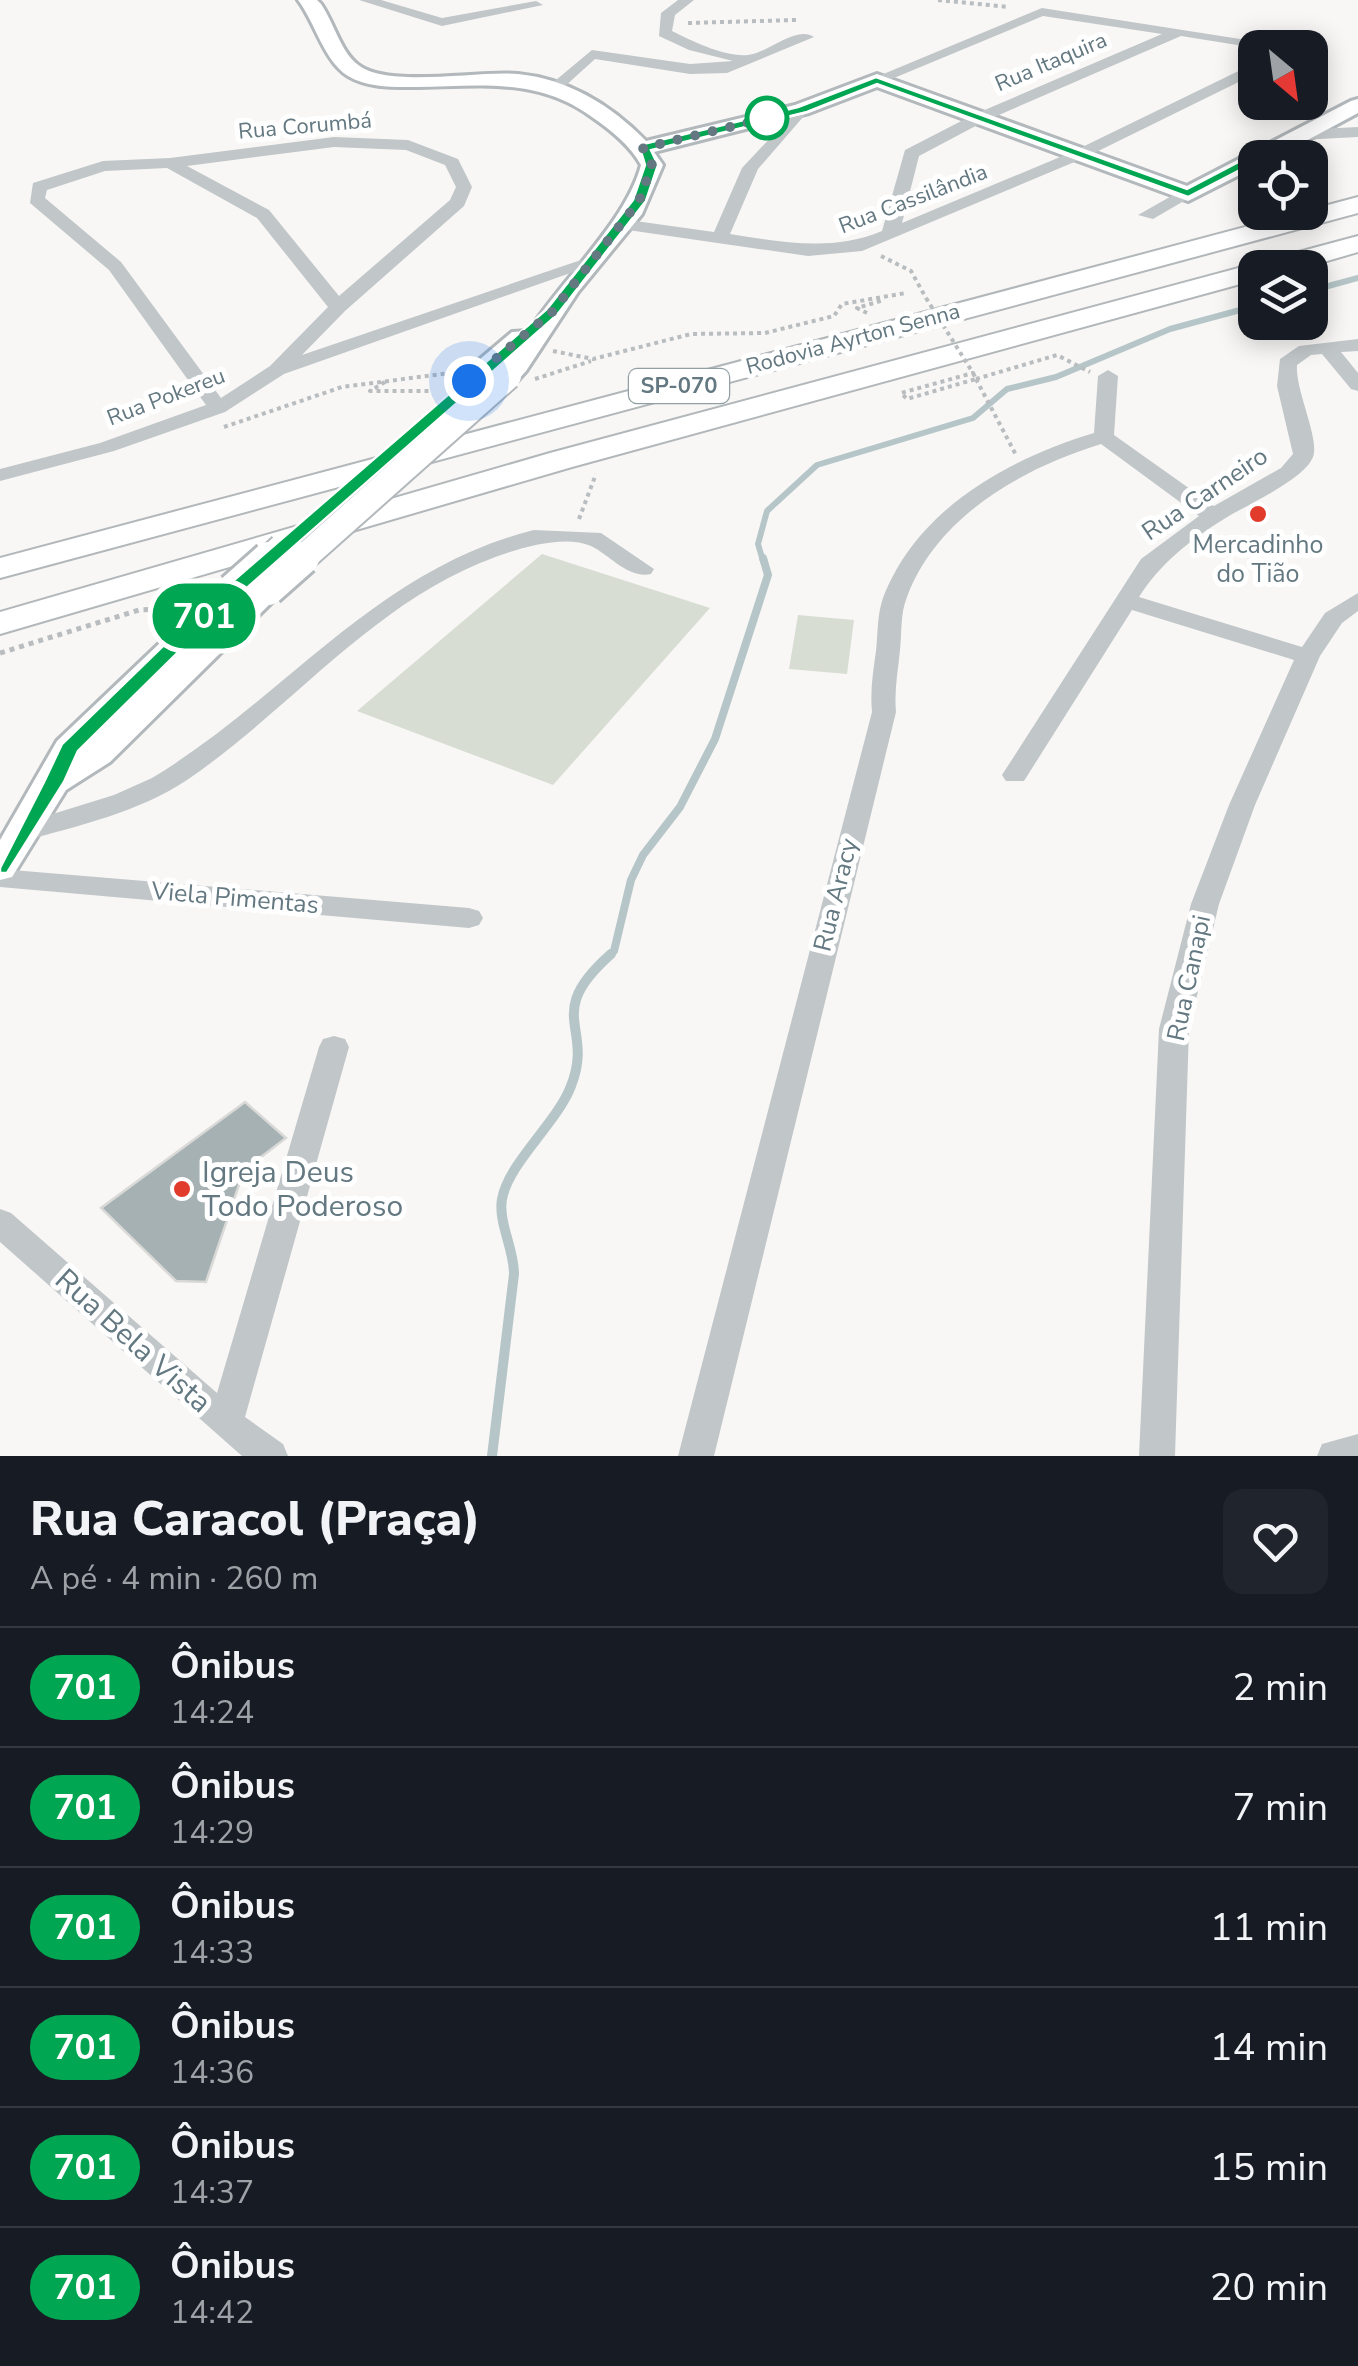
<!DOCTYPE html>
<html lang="pt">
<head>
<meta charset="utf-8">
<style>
	body { margin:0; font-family:"Nunito Sans",sans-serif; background:#20242c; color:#f1f3f6; height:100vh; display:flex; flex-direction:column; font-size:38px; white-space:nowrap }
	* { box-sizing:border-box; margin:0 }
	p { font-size:32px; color:#9ea1a6 }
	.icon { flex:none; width:55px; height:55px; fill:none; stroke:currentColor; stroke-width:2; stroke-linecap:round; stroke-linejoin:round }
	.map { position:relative; height:1456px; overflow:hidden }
	.drawer { display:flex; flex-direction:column; background:#171b24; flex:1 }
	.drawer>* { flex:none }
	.badge { padding:0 20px; border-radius:32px; font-size:35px; line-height:65px }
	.needle { width:65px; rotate:151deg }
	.tools { position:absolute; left:1238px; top:30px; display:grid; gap:20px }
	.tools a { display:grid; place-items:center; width:90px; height:90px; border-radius:20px; background:#171b24; box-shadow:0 5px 25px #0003; font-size:50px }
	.you { position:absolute; width:50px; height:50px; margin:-25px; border:8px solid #fff; border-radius:50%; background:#1a73e8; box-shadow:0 0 0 15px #1a73e833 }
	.map>.badge { position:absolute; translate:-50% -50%; box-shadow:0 0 0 5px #fff }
	.round { display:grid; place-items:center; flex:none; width:105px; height:105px; border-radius:20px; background:#20242c }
	.headline { display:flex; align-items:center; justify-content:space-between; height:170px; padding:0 30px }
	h1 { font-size:48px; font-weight:800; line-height:75px }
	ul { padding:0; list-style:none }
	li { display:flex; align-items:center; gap:30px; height:120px; padding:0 30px; border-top:2px solid #363941 }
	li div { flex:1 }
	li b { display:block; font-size:38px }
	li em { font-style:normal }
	li .badge { min-width:110px; font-weight:700; text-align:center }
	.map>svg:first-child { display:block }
</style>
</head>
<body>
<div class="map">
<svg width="1358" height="1456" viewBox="0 0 1358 1456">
	<rect width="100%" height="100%" fill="#f8f7f5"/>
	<path fill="#d8ddd4" d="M542,554L710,608L553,785L357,711Z
		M798,615L854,620L847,674L789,669Z"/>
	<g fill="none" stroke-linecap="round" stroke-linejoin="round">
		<path stroke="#b6c6c8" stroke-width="6" d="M1310,291L1358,278
			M763,561L758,544L767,511L817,465L973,418L1007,389L1056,377L1170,329L1255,306"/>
		<path stroke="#b6c6c8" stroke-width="8" d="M608,956L614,951L631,880L643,855L680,807L715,739L768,575L763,558"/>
		<path stroke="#b6c6c8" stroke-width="10" d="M492,1456L514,1274C514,1248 498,1223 502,1199C509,1162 557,1123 571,1086C595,1026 542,1015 611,954"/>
	</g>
	<path fill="#a6b1b4" stroke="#d9d9d7" stroke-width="2.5" d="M245,1102L286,1138L244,1170L206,1282L176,1281L101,1208Z"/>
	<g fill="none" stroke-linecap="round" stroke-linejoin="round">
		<g stroke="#b2b8bb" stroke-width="6">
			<path id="major" d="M298,0H317L321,4C334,23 340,50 357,64C386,89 479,70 518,74C568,79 611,105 646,141L795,105L877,74L1187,186L1351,101L1358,99V113L1274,158H1255V167L1188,201L877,87L809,113L654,152L663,165L642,214L578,292L526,371L517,381H499L495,376L506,363L469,389L456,381L460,376L512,332L529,331C562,279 626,222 641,165C630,145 611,130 592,117C538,77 479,86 415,87C393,87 368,88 348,76C324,61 315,22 298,0Z
				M268,580L283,589L279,595L110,762L66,790L12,877L0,880V840L57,741L222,584H244L248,590L244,596L257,583Z"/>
		</g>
		<g stroke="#b2b7ba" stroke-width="4">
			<path id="highway" d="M1358,197V213L0,578V558Z
				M1358,236V252L1303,268H1255V280L572,467L0,634V612L550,453Z"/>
		</g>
		<path stroke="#b9bdbf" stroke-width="4" stroke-dasharray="4 4" stroke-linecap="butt" d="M938,0L1009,7
			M688,23L796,20
			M881,256L911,271L926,298
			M867,313L857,308L884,300
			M553,351L593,359L691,334L765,333L834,316L842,304L906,293
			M973,373L976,379L907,399L901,393Z
			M535,379L591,361
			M976,379L1016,455
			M976,379L1057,355L1090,372
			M385,382L370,391H430
			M224,427L342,387L450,373
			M579,519L596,474"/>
		<path stroke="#b9bdbf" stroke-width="5" stroke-dasharray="5 5" stroke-linecap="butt" d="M0,653L139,610L181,608"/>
		<path fill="#c1c6c9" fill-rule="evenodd" d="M359,0H381L442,18L536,1L543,5L442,26Z
			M678,0H694L675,15L672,31C692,41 724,57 748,55C768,53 796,25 814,37L727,73L690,74L595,59L563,88L550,85L592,50L690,64L733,61L689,50L659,36L661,13Z
			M1042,8L1297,48H1256L1181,36L985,121L919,156L902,223L1072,152L1255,63V74L1084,158L862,251L808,256L621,229L612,224L621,219L714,232L742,168L802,104L810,109L758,169L730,234C782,242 832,252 882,231L905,150L973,115L1162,34L1043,16L882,83L869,80Z
			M1358,127V137L1300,140L1292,135L1300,130Z
			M334,137L408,140L458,159L472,187L464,206L345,311L302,355L581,260L596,264L284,374L225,412L114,451L0,481V469L100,443L206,405L109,270L30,203L33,183L103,161L170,158ZM334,147L406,150L445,165L456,187L450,200L339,296L269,210L187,166ZM167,168L257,218L328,307L270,366L221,398L121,262L45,198L47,190L105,171Z
			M1182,190L1196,194L1153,219L1138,215Z
			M1358,339V351L1341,352L1358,373V391L1351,389L1322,354L1311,355L1297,365C1295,390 1320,439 1313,457C1304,480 1246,505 1224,519C1190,540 1160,564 1139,597L1302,647L1325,613L1358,593V611L1342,623L1320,656L1255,805L1219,904L1189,1029L1175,1456H1139L1159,1029L1191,904L1229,805L1294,660L1132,610L1024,781H1006L1002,775L1141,559L1199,516L1101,444C1023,468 937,516 907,597C900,614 902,633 900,650C898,671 894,691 896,712L714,1456H678L872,712C870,691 873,672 876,651C878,633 877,615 883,598C917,509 1008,459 1094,433L1098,376L1108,370L1118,376L1114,435L1214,506L1281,468L1293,454L1277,386L1280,359L1299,346Z
			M534,530L601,533L654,569L651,574C628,579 610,555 591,546C561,533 509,551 480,563C367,610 287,712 187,780C139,812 78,826 23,841L10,832L14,826L114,795L152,778C285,698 375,570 534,530Z
			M0,869L469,908L479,911L483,918L479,925L469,928L0,887Z
			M334,1036L345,1039L349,1047L245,1417L283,1444L288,1456H242L0,1242V1209L11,1213L217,1393L319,1047L323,1039Z
			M1358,1434V1456H1317L1322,1444Z"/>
		<use href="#major" fill="#fff" fill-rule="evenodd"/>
		<use href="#highway" fill="#fff" fill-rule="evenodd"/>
		<g stroke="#b2b8bb" stroke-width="30" stroke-linecap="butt">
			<path id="major-bridge-far1" d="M267,561L282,547
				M300,561L508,376"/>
		</g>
		<g stroke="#b2b8bb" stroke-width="38" stroke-linecap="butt">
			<path id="major-bridge" d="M268,589L303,558
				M233,590L269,558"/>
		</g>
		<path stroke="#b9bdbf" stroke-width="4" stroke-dasharray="4 4" stroke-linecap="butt" d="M926,298L973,373"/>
		<use href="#major-bridge-far1" stroke="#fff" stroke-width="26"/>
		<use href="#major-bridge" stroke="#fff" stroke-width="32"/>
	</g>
	<path fill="#00a651" stroke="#fff" stroke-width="2.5" d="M876,77L1187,189L1250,156L1261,159L1188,197L877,84L807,112L651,150L658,165L646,201L557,315L216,615L78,751L64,782L7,873H0V868L44,782L62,744L203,607L547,309L633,200L645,165L639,145L798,107Z"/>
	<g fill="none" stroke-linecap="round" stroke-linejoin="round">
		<path stroke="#637880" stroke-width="10" stroke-dasharray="0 18" d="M469,381L552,312L639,201L652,165L643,148L767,118"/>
	</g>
	<circle fill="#fff" stroke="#00a651" stroke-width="5" cx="767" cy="118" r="20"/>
	<g fill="#e13b2b" stroke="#fff" stroke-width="4">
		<circle cx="1258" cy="514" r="10"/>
		<circle cx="182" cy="1189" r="10"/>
	</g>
	<g text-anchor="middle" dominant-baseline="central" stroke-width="10" stroke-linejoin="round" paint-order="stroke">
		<g font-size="22" fill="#637880" stroke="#fff">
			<text transform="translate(1051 62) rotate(-23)">Rua Itaquira</text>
			<text transform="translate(305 126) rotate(-5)">Rua Corumbá</text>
			<text transform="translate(913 199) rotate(-21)">Rua Cassilândia</text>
			<text transform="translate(853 339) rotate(-15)">Rodovia Ayrton Senna</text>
			<text transform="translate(166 397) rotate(-21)">Rua Pokereu</text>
		</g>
		<rect fill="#fff" stroke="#92a0a6" stroke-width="2.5" x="629" y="369" width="100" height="34" rx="8"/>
		<g font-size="22" font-weight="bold" fill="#637880">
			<text x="679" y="386">SP-070</text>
		</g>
		<g font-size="25" fill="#637880" stroke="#fff">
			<text transform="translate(1205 494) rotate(-34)">Rua Carneiro</text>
			<text transform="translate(836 895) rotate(-76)">Rua Aracy</text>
			<text transform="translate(235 898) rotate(5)">Viela Pimentas</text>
			<text transform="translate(1189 978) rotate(-78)">Rua Canapi</text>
		</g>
		<g font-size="25" fill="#637880" stroke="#fff">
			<text x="1258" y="545">Mercadinho<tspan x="1258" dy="29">do Tião</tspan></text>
		</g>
		<g font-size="30" fill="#637880" stroke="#fff" text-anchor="start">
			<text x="202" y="1172">Igreja Deus<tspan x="202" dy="34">Todo Poderoso</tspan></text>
		</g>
		<g font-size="30" fill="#637880" stroke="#fff">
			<text transform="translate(133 1341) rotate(42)">Rua Bela Vista</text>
		</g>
	</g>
</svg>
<div class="tools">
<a><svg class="needle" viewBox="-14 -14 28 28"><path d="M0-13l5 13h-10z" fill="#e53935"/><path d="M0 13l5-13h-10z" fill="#9ea1a6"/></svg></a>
<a><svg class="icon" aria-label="locate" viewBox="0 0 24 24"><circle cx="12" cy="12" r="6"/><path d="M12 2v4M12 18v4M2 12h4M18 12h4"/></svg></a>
<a><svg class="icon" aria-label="layers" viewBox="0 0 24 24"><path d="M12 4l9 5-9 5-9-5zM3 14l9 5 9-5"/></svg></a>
</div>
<div class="you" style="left:469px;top:381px"></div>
<b class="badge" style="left:204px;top:616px;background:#00a651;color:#fff">701</b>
</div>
<section class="drawer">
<div class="headline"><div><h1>Rua Caracol (Praça)</h1><p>A pé · 4 min · 260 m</p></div><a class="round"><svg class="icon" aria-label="heart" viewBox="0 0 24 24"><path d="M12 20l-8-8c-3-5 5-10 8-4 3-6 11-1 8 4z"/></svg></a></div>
<ul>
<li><span class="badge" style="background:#00a651;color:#fff">701</span><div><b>Ônibus</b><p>14:24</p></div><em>2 min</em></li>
<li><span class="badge" style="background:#00a651;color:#fff">701</span><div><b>Ônibus</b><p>14:29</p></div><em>7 min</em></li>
<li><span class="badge" style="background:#00a651;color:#fff">701</span><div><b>Ônibus</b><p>14:33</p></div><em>11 min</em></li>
<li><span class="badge" style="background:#00a651;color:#fff">701</span><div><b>Ônibus</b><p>14:36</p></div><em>14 min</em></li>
<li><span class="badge" style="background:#00a651;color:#fff">701</span><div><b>Ônibus</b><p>14:37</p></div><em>15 min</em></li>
<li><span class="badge" style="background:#00a651;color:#fff">701</span><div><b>Ônibus</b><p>14:42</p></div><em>20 min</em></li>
</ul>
</section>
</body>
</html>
